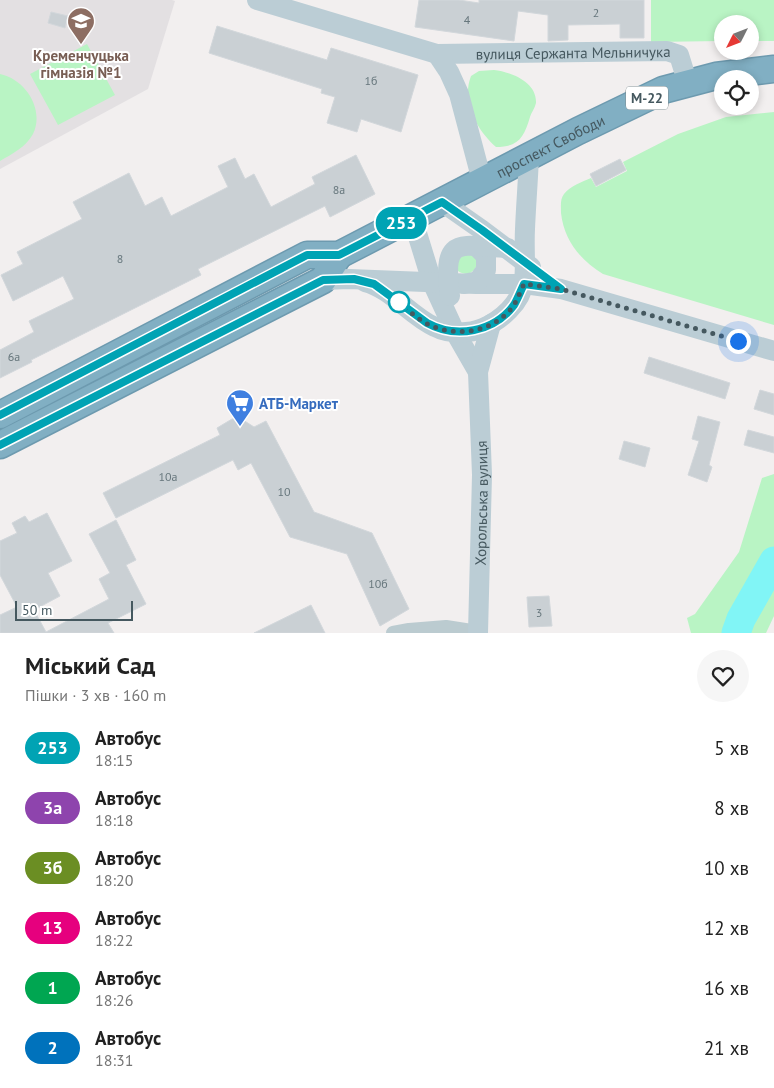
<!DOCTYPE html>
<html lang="uk">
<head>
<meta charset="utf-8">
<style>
	body { margin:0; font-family:"PT Sans",sans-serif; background:#f6f6f6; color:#222; height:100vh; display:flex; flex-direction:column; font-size:19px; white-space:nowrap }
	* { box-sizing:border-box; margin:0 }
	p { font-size:16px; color:#767676 }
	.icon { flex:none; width:28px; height:28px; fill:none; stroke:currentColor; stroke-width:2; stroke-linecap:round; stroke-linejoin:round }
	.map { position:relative; height:633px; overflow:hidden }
	.details { display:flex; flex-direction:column; background:#fff; flex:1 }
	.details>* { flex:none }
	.badge { padding:0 10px; border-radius:16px; font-size:18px; line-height:32px }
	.needle { width:32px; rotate:228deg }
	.buttons { position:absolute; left:714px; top:15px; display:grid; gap:10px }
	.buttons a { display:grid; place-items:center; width:45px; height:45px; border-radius:50%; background:#fff; box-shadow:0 2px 8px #0003; font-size:25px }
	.scale { position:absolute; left:15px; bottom:12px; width:118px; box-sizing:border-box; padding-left:5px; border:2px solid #45585f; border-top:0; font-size:14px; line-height:18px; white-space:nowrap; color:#45585f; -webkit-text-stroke:4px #fff; paint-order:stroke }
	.you { position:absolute; width:25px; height:25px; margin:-12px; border:4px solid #fff; border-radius:50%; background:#1a73e8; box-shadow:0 0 0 8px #1a73e833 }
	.map>.badge { position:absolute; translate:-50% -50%; box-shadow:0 0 0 2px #fff }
	.round { display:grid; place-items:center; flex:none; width:52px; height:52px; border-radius:26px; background:#f6f6f6 }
	.headline { display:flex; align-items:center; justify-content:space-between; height:85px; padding:0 25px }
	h1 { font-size:24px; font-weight:600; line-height:38px }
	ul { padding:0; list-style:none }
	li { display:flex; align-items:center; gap:15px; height:60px; padding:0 25px }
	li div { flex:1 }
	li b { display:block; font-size:19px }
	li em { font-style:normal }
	li .badge { min-width:55px; font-weight:700; text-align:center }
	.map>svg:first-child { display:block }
</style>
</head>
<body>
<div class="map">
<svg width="774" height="633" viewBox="0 0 774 633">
	<rect width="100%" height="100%" fill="#f2efef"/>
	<path fill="#e3e0e2" d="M0,0H172L175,1L148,89L0,169Z"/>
	<path fill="#b9f4c4" d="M651,0H774V41H750V24H722V41L651,42Z
		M87,44L115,95L58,125L30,74Z
		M494,70C511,72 537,82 536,103C535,108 531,113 530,117C524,137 519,147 496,147C477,130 461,102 471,76L479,71Z
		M0,74C25,79 45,109 33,134C26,147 12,154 0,161Z
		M774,112V325L603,274C580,260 564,240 561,213C561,206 560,199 564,194C570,186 582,182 591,178L596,187L627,171L623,162L678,134L726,117Z
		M465,251L476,258V267C472,274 465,276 458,271L455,259Z
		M774,474V616L766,633H691L687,618L695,614L739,552L762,478Z"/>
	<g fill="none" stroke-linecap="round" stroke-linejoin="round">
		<path stroke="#81f5f6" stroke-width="29" d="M736,633L741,619L774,561"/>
	</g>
	<path fill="#cad0d4" stroke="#d2d7db" d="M419,0H459L479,3V0H644V38H620V24L568,25V40L548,41V15L518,11L514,41L415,27Z
		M51,12L68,16L65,28L48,23Z
		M217,26L327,60L331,48L418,75L401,132L361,119L357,132L327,123L335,97L321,93L322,89L209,53Z
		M356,155L375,194L330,217L325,206L198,269L201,275L31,360L32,362L0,378V350L34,332L29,321L74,299L63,276L13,301L1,275L23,264L17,252L82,219L73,202L129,173L145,206L162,197L171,216L228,187L218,166L235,158L245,179L254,174L271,207L315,184L312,177Z
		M620,159L626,170L596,186L590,174Z
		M649,357L730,383L725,399L644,373Z
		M760,390L774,394V415L754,409Z
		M698,416L720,422L709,465L712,467L707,482L688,475L699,441L692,439Z
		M240,418L254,427L266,421L314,512L372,533L409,609L380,626L347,554L290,537L251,463L238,470L233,460L116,518L103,493L220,435L217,428L232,419Z
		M748,430L774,437V453L744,445Z
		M624,441L650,448L645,467L619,459Z
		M47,513L72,561L48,573L60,596L34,610L46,632L109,599L99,579L110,573L89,534L116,520L136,560L126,565L146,604L108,623L114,633H0V615L17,607L0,575V541L17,533L12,523L25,516L29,522Z
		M549,596L552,626L529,627L527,597Z
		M311,605L325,633H254Z"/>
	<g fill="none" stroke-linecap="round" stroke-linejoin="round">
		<g stroke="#6d9aaf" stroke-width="29">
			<g id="highway">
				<path id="s3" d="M0,415L307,255H339L578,131L663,90L716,76L774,69"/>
				<path d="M0,445L323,280L339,255"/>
			</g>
		</g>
		<path stroke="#bbcbd0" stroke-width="14" d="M393,633L409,630L446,627L478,632"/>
		<g stroke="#bbcdd5" stroke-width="20">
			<path id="s1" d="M257,0L437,54L667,51L679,55L688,84"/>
			<path d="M437,54L449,72L459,94L482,181"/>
			<path d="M442,202L482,230L531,267"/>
			<path d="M412,217L432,282L455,332L478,372"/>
			<path d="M323,280L349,279L476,284H524L561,289L774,351"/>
			<path d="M365,282C392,289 410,316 435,327C448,334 469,334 483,328C501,320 521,303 524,282C526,265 524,246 525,229C526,205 528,181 529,157"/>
			<path d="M464,284L478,281L486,270V256L477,247"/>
			<path d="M450,296C442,234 459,246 508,248"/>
			<path id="s2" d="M478,633L482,475L478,372L491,324"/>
		</g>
		<use href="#highway" stroke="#81afc3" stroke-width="26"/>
	</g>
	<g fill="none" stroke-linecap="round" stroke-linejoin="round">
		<g stroke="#fff" stroke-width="11">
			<path id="line" d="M0,415L307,255H339L442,202L482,230L561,289L524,284C521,290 518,298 514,305C494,332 456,339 427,323L374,284L354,279L323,280L0,445"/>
		</g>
		<use href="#line" stroke="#00a3b4" stroke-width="8"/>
		<path stroke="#45585f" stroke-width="5" stroke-dasharray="0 9" d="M399,302C410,312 423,324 437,328C465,337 497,329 514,305C518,298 521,290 524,284L561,289L738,341"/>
	</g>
	<defs>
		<g id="school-pin" transform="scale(1.4375)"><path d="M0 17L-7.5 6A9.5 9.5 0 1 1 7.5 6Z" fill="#8d6e63" stroke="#fff"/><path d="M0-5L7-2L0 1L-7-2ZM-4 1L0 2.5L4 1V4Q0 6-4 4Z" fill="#fff"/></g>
		<g id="supermarket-pin" transform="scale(1.4375)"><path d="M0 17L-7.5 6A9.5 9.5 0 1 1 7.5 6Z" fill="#3f7fe0" stroke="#fff"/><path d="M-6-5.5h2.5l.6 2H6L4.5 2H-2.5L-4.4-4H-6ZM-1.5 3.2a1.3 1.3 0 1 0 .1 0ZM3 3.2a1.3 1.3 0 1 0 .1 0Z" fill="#fff"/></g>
	</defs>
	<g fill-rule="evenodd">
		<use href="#school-pin" x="81" y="21"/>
		<use href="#supermarket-pin" x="240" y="403"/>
	</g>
	<circle fill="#fff" stroke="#00a3b4" stroke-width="2.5" cx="399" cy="302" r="10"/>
	<g text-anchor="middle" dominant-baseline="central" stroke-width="4" stroke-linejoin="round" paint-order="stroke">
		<g font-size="12" fill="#66767c">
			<text x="596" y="12">2</text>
			<text x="467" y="19">4</text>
			<text x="371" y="80">1б</text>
			<text x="339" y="189">8а</text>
			<text x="120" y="258">8</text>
			<text x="14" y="356">6а</text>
			<text x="168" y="476">10а</text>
			<text x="284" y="491">10</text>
			<text x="378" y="583">10б</text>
			<text x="539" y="612">3</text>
		</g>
		<rect fill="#fff" stroke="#7d8a8f" stroke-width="1" x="626" y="86.5" width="42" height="23" rx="4"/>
		<g font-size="14" font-weight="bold" fill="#45585f">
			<text x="647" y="98">М-22</text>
		</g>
		<g font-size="15" font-weight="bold" fill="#785e54" stroke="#fff">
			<text x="81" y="55">Кременчуцька<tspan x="81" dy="17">гімназія №1</tspan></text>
		</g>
		<g font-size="15" fill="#45585f" stroke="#fff">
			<text stroke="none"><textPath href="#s1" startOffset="324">вулиця Сержанта Мельничука</textPath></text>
			<text stroke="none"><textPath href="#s3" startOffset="616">проспект Свободи</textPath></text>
			<text stroke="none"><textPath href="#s2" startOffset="130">Хорольська вулиця</textPath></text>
		</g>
		<g font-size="15" font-weight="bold" fill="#366cbe" stroke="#fff" text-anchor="start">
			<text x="259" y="403">АТБ-Маркет</text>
		</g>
	</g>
</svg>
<div class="buttons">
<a><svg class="needle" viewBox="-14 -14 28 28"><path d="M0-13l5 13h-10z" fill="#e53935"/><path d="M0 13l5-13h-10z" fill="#767676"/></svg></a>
<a><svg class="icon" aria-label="locate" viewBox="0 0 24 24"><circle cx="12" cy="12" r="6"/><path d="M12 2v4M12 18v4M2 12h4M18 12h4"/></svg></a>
</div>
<div class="scale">50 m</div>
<div class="you" style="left:738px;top:341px"></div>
<b class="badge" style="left:401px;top:223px;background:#00a3b4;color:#fff">253</b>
</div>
<section class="details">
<div class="headline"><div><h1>Міський Сад</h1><p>Пішки · 3 хв · 160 m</p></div><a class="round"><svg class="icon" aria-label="heart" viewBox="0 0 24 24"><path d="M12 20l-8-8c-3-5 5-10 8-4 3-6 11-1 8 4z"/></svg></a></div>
<ul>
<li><span class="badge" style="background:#00a3b4;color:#fff">253</span><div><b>Автобус</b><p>18:15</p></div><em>5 хв</em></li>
<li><span class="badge" style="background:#8e44ad;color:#fff">3а</span><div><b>Автобус</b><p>18:18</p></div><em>8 хв</em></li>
<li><span class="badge" style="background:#6b8e23;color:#fff">3б</span><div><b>Автобус</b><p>18:20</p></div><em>10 хв</em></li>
<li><span class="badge" style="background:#e6007e;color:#fff">13</span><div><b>Автобус</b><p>18:22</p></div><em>12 хв</em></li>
<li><span class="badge" style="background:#00a651;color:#fff">1</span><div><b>Автобус</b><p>18:26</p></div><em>16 хв</em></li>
<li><span class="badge" style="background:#0072bc;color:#fff">2</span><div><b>Автобус</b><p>18:31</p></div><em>21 хв</em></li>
</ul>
</section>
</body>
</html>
